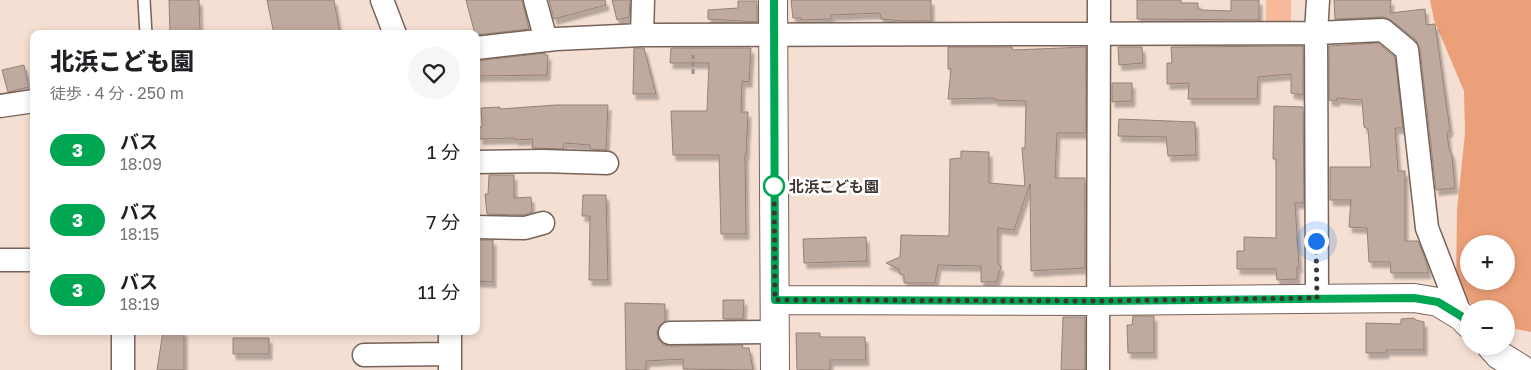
<!DOCTYPE html>
<html lang="ja">
<head>
<meta charset="utf-8">
<style>
	body { margin:0; font-family:"Golos Text","Noto Sans JP",sans-serif; background:#f6f6f6; color:#202124; height:100vh; display:flex; flex-direction:column; font-size:19px; white-space:nowrap }
	* { box-sizing:border-box; margin:0 }
	p { font-size:16px; color:#757577 }
	.icon { flex:none; width:28px; height:28px; fill:none; stroke:currentColor; stroke-width:2; stroke-linecap:round; stroke-linejoin:round }
	.map { position:relative; flex:1; overflow:hidden }
	.drawer { position:absolute; left:30px; top:30px; width:450px; height:305px; display:flex; flex-direction:column; background:#fff; border-radius:10px; box-shadow:0 2px 8px #0003 }
	.drawer>* { flex:none }
	.badge { padding:0 10px; border-radius:16px; font-size:18px; line-height:32px }
	.buttons { position:absolute; left:1460px; top:235px; display:grid; gap:10px }
	.buttons a { display:grid; place-items:center; width:55px; height:55px; border-radius:50%; background:#fff; box-shadow:0 2px 8px #0003; font-size:25px }
	.you { position:absolute; width:25px; height:25px; margin:-12px; border:4px solid #fff; border-radius:50%; background:#1a73e8; box-shadow:0 0 0 8px #1a73e833 }
	.map>.badge { position:absolute; translate:-50% -50%; box-shadow:0 0 0 2px #fff }
	.round { display:grid; place-items:center; flex:none; width:52px; height:52px; border-radius:26px; background:#f6f6f6 }
	.headline { display:flex; align-items:center; justify-content:space-between; height:85px; padding:0 20px }
	h1 { font-size:24px; font-weight:800; line-height:38px }
	ul { padding:0; list-style:none }
	li { display:flex; align-items:center; gap:15px; height:70px; padding:0 20px }
	li div { flex:1 }
	li b { display:block; font-size:19px }
	li em { font-style:normal }
	li .badge { min-width:55px; font-weight:700; text-align:center }
	.map>svg:first-child { display:block }
</style>
</head>
<body>
<div class="map">
<svg width="1531" height="370" viewBox="0 0 1531 370">
	<defs>
		<filter id="shadow"><feDropShadow dx="3" dy="5.5" stdDeviation="1" flood-color="#0004"/></filter>
	</defs>
	<rect width="100%" height="100%" fill="#f5dfd3"/>
	<path fill="#f7bb9c" d="M1266,0H1291V25L1266,26Z"/>
	<path fill="#eca079" fill-rule="evenodd" d="M1430,0H1531V332L1506,327V309H1475L1456,284L1457,210L1465,133L1464,91L1434,20ZM1469,244H1506V281H1469Z"/>
	<path fill="#c0aaa0" stroke="#958176" filter="url(#shadow)" d="M169,0H199L200,34H170Z
		M267,0H334L340,34H274Z
		M466,0H522L529,29L476,35L475,34Z
		M549,0H605L606,5L554,19Z
		M612,0H630L629,17L617,20Z
		M791,0H931V21H903L881,19L880,13L831,15V19L801,20V18H793Z
		M1137,0H1181V3H1198V9L1202,10L1231,11V0H1259V20L1137,19Z
		M1334,0H1391L1390,13L1425,9L1426,25L1435,24L1450,130L1447,133L1449,149L1452,155L1455,188L1436,190L1420,49L1416,40L1391,20L1383,17L1335,19Z
		M738,1H757V22L708,19V10L738,8Z
		M1378,43L1395,57L1403,128H1395L1398,171H1405V241H1418L1428,267V273H1391L1390,262H1369L1367,228L1349,227L1351,200H1330V167H1371L1368,129L1364,127L1362,100L1337,98L1336,101L1329,100V46Z
		M1303,46V95L1291,93V74L1258,77L1257,99H1188L1189,83L1167,84V63H1172L1171,47Z
		M948,47H1012L1013,50L1086,47V133H1057L1055,178H1085V268L1031,271L1030,184L1014,230L998,228V264L1001,267L996,282H981V266L938,265L935,283H904V275L900,274L899,269L886,263L900,257L901,235L949,236L950,159L961,158V151L989,152V183L1025,186L1022,148H1025L1026,101L994,100V98L948,99L951,69H948Z
		M1118,47H1142L1143,63L1119,65Z
		M634,48H644L656,94H633Z
		M671,48H751L749,82L742,81L741,112H748L746,155H745L746,234H721L719,155H673L671,111H707L709,63H670Z
		M545,53V55H548L547,75L476,76V61Z
		M24,65L29,87L8,92L2,70Z
		M1112,83H1132V101L1112,102Z
		M556,105H608L606,150L590,149V145L564,143L563,149L532,148L533,139L515,140V138L480,139L479,130L482,125L481,108L500,107V109Z
		M1274,106L1303,107L1304,203H1295L1299,267H1297V279L1277,280L1276,269H1237V251H1244V237L1276,238V159H1273Z
		M1119,119L1195,122L1196,155L1168,156L1166,137L1118,136Z
		M489,175H514V198L531,197L532,212L523,215L487,214L485,194H488Z
		M583,195H606L608,280H589L590,216H582Z
		M866,237L867,261L804,263L803,239Z
		M476,240H493V282L476,281Z
		M723,300H744L743,319H723Z
		M625,303L665,304V321L659,326L657,333L658,339L664,345L670,346L743,345L742,348H749L753,370L683,369V359L646,361V370H626Z
		M1133,316H1154V353H1128L1127,325H1132Z
		M1063,317H1085V370H1061Z
		M1414,318L1416,320L1424,322V350H1386V353H1366V323L1401,324V319Z
		M163,331H184V370H157Z
		M796,333H820V337H865L866,360H830V370H797Z
		M233,338H269V354H233Z"/>
	<g fill="none" stroke-linecap="round" stroke-linejoin="round">
		<g stroke="#77645a" stroke-width="14">
			<path id="lane" d="M144,0L146,34"/>
		</g>
		<g stroke="#77645a" stroke-width="25">
			<path id="street" d="M382,0L395,34
				M535,0L546,40
				M642,35L643,0
				M476,48L556,39L642,35L1316,33L1383,30L1407,50L1427,228L1461,316
				M0,106L34,101
				M476,162L542,161L607,163
				M476,227L525,228L543,223
				M0,260H34
				M1317,298L1316,33L1318,0
				M123,331V370
				M670,333L775,332
				M364,355L450,354
				M450,369V331
				M1098,370L1099,0"/>
		</g>
		<g stroke="#77645a" stroke-width="30">
			<path id="secondary" d="M773,0L775,370
				M775,300L1098,301L1414,298L1438,302L1461,316L1469,324
				M1491,346L1499,355L1523,370"/>
		</g>
		<path stroke="#9e8e85" stroke-width="3" stroke-dasharray="5 2.5" stroke-linecap="butt" d="M693,74V55"/>
		<use href="#lane" stroke="#fff" stroke-width="11"/>
		<use href="#street" stroke="#fff" stroke-width="22"/>
		<use href="#secondary" stroke="#fff" stroke-width="28"/>
	</g>
	<g fill="none" stroke-linecap="round" stroke-linejoin="round">
		<g stroke="#fff" stroke-width="11">
			<path id="line" d="M774,0L775,300L1098,301L1414,298L1438,302L1461,316L1469,324"/>
		</g>
		<use href="#line" stroke="#00a651" stroke-width="8"/>
		<path stroke="#3d342f" stroke-width="5" stroke-dasharray="0 9" d="M774,186L775,300L1098,301L1317,298L1316,241"/>
	</g>
	<circle fill="#fff" stroke="#00a651" stroke-width="2.5" cx="774" cy="186" r="10"/>
	<g text-anchor="middle" dominant-baseline="central" stroke-width="5" stroke-linejoin="round" paint-order="stroke">
		<g font-size="15" font-weight="bold" fill="#3d342f" stroke="#fff" text-anchor="start">
			<text x="789" y="186">北浜こども園</text>
		</g>
	</g>
</svg>
<div class="buttons">
<a>+</a>
<a>−</a>
</div>
<div class="you" style="left:1316px;top:241px"></div>
<section class="drawer">
<div class="headline"><div><h1>北浜こども園</h1><p>徒歩 · 4 分 · 250 m</p></div><a class="round"><svg class="icon" aria-label="heart" viewBox="0 0 24 24"><path d="M12 20l-8-8c-3-5 5-10 8-4 3-6 11-1 8 4z"/></svg></a></div>
<ul>
<li><span class="badge" style="background:#00a651;color:#fff">3</span><div><b>バス</b><p>18:09</p></div><em>1 分</em></li>
<li><span class="badge" style="background:#00a651;color:#fff">3</span><div><b>バス</b><p>18:15</p></div><em>7 分</em></li>
<li><span class="badge" style="background:#00a651;color:#fff">3</span><div><b>バス</b><p>18:19</p></div><em>11 分</em></li>
</ul>
</section>
</div>
</body>
</html>
